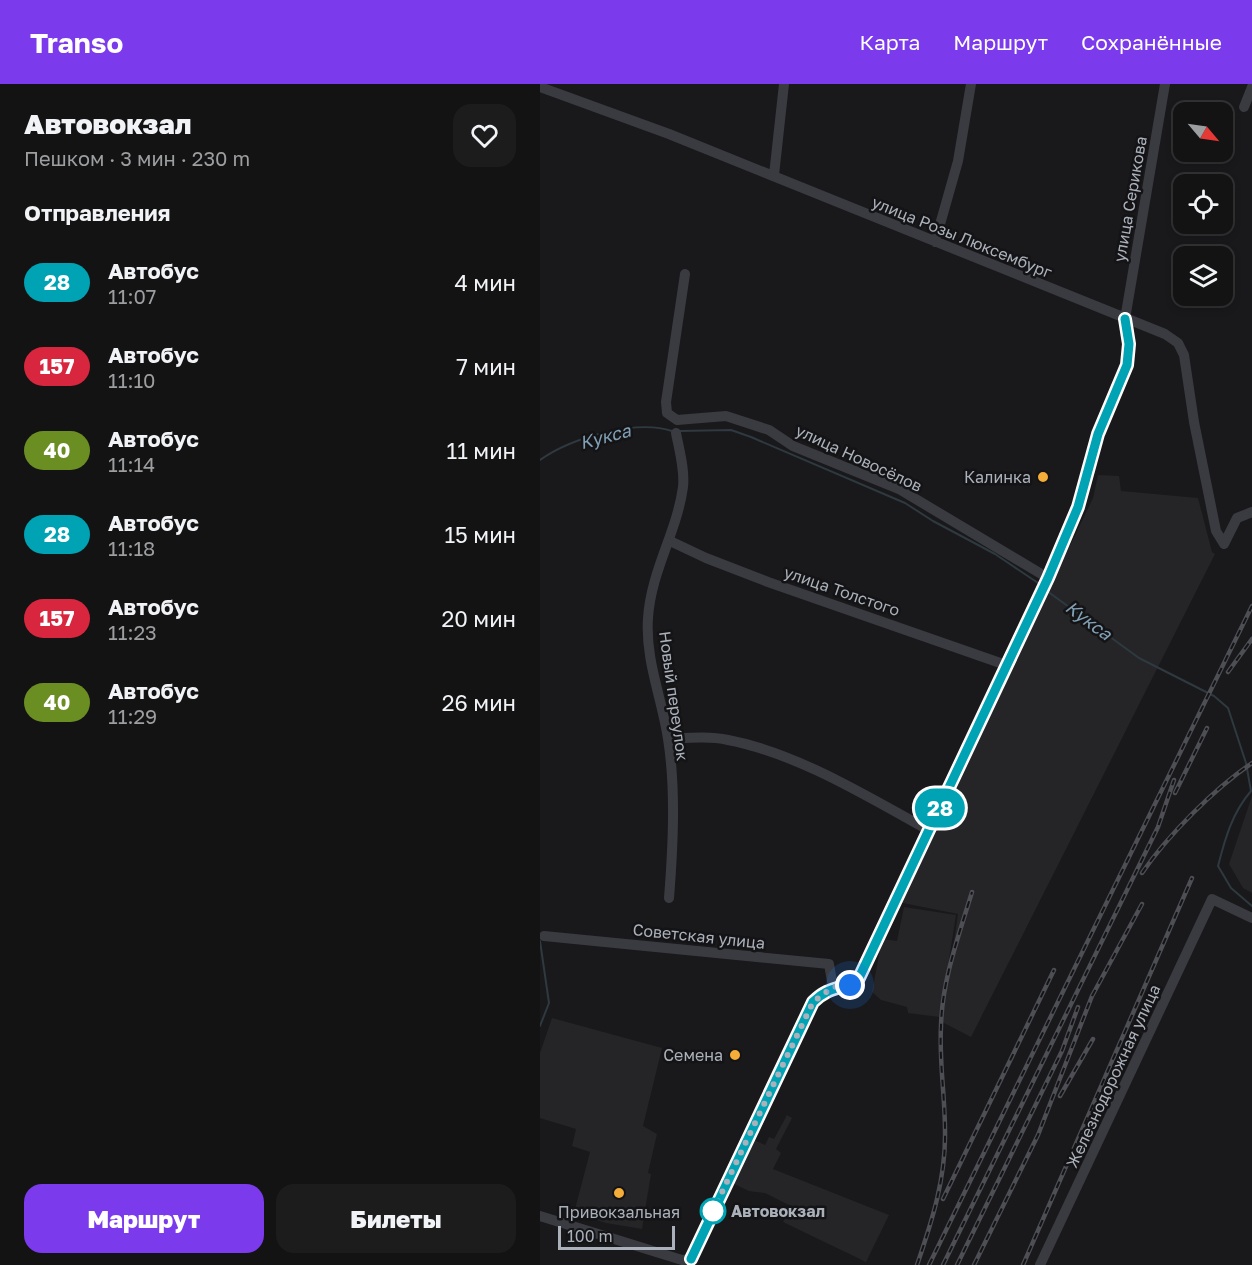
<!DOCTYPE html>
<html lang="ru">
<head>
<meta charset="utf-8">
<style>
	body { margin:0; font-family:"Golos Text",sans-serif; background:#1c1c1d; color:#f1f3f6; height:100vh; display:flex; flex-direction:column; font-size:22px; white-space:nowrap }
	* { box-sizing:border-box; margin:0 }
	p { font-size:20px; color:#9d9ea0 }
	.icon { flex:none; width:33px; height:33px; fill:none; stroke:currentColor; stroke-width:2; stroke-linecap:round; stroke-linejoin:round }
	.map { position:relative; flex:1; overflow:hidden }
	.sheet { display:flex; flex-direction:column; background:#131314; width:540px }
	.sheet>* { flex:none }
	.badge { padding:0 12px; border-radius:20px; font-size:21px; line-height:39px }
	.needle { width:39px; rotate:119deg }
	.tools { position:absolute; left:633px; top:18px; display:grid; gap:12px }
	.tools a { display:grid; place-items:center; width:60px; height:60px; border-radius:12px; background:#131314; box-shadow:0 3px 9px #0003,0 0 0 2px #323234; font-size:30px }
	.scale { position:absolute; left:18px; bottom:15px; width:117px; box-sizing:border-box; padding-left:6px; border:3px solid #abb1bb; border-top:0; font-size:16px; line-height:21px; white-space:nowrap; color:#abb1bb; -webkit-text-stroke:4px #141416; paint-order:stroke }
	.you { position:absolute; width:30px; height:30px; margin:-15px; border:4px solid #fff; border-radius:50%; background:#1a73e8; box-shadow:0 0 0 9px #1a73e833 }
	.map>.badge { position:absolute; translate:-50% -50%; box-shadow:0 0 0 3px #fff }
	h2 { padding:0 24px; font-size:22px; line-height:54px }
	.round { display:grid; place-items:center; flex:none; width:63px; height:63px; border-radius:18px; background:#1c1c1d }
	.overview { display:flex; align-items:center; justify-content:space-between; height:102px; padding:0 24px }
	h1 { font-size:28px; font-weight:800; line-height:45px }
	.action { display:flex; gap:12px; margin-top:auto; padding:12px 24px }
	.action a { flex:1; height:69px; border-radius:18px; background:#7c3aed; color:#fff; font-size:24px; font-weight:800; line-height:69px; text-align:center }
	.action a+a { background:#1c1c1d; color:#f1f3f6 }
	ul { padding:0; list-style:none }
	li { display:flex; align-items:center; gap:18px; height:84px; padding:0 24px }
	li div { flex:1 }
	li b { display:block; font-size:22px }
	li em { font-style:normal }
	li .badge { min-width:66px; font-weight:700; text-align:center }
	header { display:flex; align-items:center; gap:36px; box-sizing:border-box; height:84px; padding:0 30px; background:#7c3aed; color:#fff }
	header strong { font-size:28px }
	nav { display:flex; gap:33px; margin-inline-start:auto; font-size:21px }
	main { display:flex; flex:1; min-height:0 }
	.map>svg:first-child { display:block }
</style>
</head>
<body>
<header>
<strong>Transo</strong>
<nav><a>Карта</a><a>Маршрут</a><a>Сохранённые</a></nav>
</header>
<main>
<section class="sheet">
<div class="overview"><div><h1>Автовокзал</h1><p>Пешком · 3 мин · 230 m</p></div><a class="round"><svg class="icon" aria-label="heart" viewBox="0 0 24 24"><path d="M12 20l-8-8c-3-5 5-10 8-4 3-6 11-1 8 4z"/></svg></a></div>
<h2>Отправления</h2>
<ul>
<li><span class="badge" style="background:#00a3b4;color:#fff">28</span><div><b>Автобус</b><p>11:07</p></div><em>4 мин</em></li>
<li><span class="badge" style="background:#d7263d;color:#fff">157</span><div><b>Автобус</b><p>11:10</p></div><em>7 мин</em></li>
<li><span class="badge" style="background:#6b8e23;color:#fff">40</span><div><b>Автобус</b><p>11:14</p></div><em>11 мин</em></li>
<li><span class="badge" style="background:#00a3b4;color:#fff">28</span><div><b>Автобус</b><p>11:18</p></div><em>15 мин</em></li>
<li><span class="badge" style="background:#d7263d;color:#fff">157</span><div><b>Автобус</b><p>11:23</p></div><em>20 мин</em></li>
<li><span class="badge" style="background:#6b8e23;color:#fff">40</span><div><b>Автобус</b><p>11:29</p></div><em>26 мин</em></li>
</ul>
<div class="action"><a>Маршрут</a><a>Билеты</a></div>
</section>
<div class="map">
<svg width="712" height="1181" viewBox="0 0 712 1181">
	<rect width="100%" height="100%" fill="#19191b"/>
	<path fill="#252528" d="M558,391L579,392L581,407L658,414L672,468L675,470L431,953L402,938L418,830L358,818L553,414Z
		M712,712V809L703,804L689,780Z
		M364,823L416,831L400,933L368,929L367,923L341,916L332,908L342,855L357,857Z
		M12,934L122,964L103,1042L117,1050L108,1089L111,1090L102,1145L66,1139L34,1129L50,1068L32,1062L36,1045L0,1034V969Z
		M247,1031L252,1034L236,1065L241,1069L233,1085L349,1131L326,1178L243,1138L251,1122L225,1109L209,1107L192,1099L212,1055L225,1061L229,1053L234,1055Z"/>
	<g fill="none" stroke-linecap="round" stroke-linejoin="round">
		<path stroke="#2e3940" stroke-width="2" d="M140,347L191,346L211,353L365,419L393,437L455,470L501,501
			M0,376C31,354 96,335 132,347
			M507,507L599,574L674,612L688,624L706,679L711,707C692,729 685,755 678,782L691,804L712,822
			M0,857L9,919L0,942"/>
		<path stroke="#3a3b40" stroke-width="10" d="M0,3L129,50L625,250L638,259L644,271L654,338L676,447L684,460
			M704,23L712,3
			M234,91L244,0
			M395,158L418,77L431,0
			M145,190L126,318L127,329L137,336L186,332L229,346L253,362L359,405L508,494
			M130,457L166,474L228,498L466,581
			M684,460L697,434L712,428
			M128,655C148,654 169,652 188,656C257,669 328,713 390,747
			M129,814C133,763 136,705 128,655C122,614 105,576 108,534C111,487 137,448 143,403C145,386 139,365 136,349
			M4,852L289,880L293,903
			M0,1132L142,1176L151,1175L273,918C291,900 302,907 319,894L508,494L538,423L558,350L587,281L589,260L585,235L625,0
			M500,1181L672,815L712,834"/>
		<g stroke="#4d4f55" stroke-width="4.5">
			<path id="rail" d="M688,588L712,555
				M635,709L667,644
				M602,789C628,751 674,705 712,679
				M520,1012L553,955
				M403,1115L514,886
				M377,1181C392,1137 406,1094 405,1047C405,1012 399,977 401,942C402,896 419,851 432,808
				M389,1181L712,522
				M403,1181L618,743L634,696
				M417,1181L522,967L538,923
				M434,1181L498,1051L552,912L602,820
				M483,1181L652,794"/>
		</g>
		<use href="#rail" stroke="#141416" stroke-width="2" stroke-dasharray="7" stroke-linecap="butt"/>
	</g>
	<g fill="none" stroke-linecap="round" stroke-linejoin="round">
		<g stroke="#fff" stroke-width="14">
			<path id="line" d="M151,1175L273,918C291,900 303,907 319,894L508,494L538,423L558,350L587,281L589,260L585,235"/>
		</g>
		<use href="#line" stroke="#00a3b4" stroke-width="9"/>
		<path stroke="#abb1bb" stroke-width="6" stroke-dasharray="0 10.8" d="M173,1127L273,918L293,903L310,901"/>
	</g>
	<g fill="#f4ad38" stroke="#141416" stroke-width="2">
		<circle cx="503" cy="393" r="6"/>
		<circle cx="195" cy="971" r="6"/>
		<circle cx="79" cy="1109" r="6"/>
	</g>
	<circle fill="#fff" stroke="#00a3b4" stroke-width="3" cx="173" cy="1127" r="12"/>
	<g text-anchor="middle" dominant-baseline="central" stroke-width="5" stroke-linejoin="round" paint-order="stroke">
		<g font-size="16" fill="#abb1bb" stroke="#141416">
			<text transform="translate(590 115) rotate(-80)">улица Серикова</text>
			<text transform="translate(422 153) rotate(22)">улица Розы Люксембург</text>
			<text transform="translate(319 374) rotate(25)">улица Новосёлов</text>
			<text transform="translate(302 507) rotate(19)">улица Толстого</text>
			<text transform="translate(134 612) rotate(82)">Новый переулок</text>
			<text transform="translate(159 852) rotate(6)">Советская улица</text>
			<text transform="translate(573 992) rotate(-65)">Железнодорожная улица</text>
		</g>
		<g font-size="16" fill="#abb1bb" stroke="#141416" text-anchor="end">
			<text x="491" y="393">Калинка</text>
			<text x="183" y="971">Семена</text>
			<text x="79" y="1128" text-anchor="middle">Привокзальная</text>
		</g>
		<g font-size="16" font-weight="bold" fill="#abb1bb" stroke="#141416" text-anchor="start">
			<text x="191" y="1127">Автовокзал</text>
		</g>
		<g font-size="18" font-style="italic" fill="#82a0b6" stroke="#141416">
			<text transform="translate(65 352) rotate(-15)">Кукса</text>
			<text transform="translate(549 536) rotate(37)">Кукса</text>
		</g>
	</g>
</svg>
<div class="tools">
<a><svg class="needle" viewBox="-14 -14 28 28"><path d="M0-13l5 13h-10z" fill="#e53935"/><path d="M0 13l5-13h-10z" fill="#9d9ea0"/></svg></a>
<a><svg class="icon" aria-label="locate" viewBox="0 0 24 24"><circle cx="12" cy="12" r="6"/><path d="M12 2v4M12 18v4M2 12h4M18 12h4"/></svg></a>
<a><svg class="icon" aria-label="layers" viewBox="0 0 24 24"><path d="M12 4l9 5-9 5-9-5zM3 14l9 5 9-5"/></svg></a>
</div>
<div class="scale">100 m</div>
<div class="you" style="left:310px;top:901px"></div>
<b class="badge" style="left:400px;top:724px;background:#00a3b4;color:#fff">28</b>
</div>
</main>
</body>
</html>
